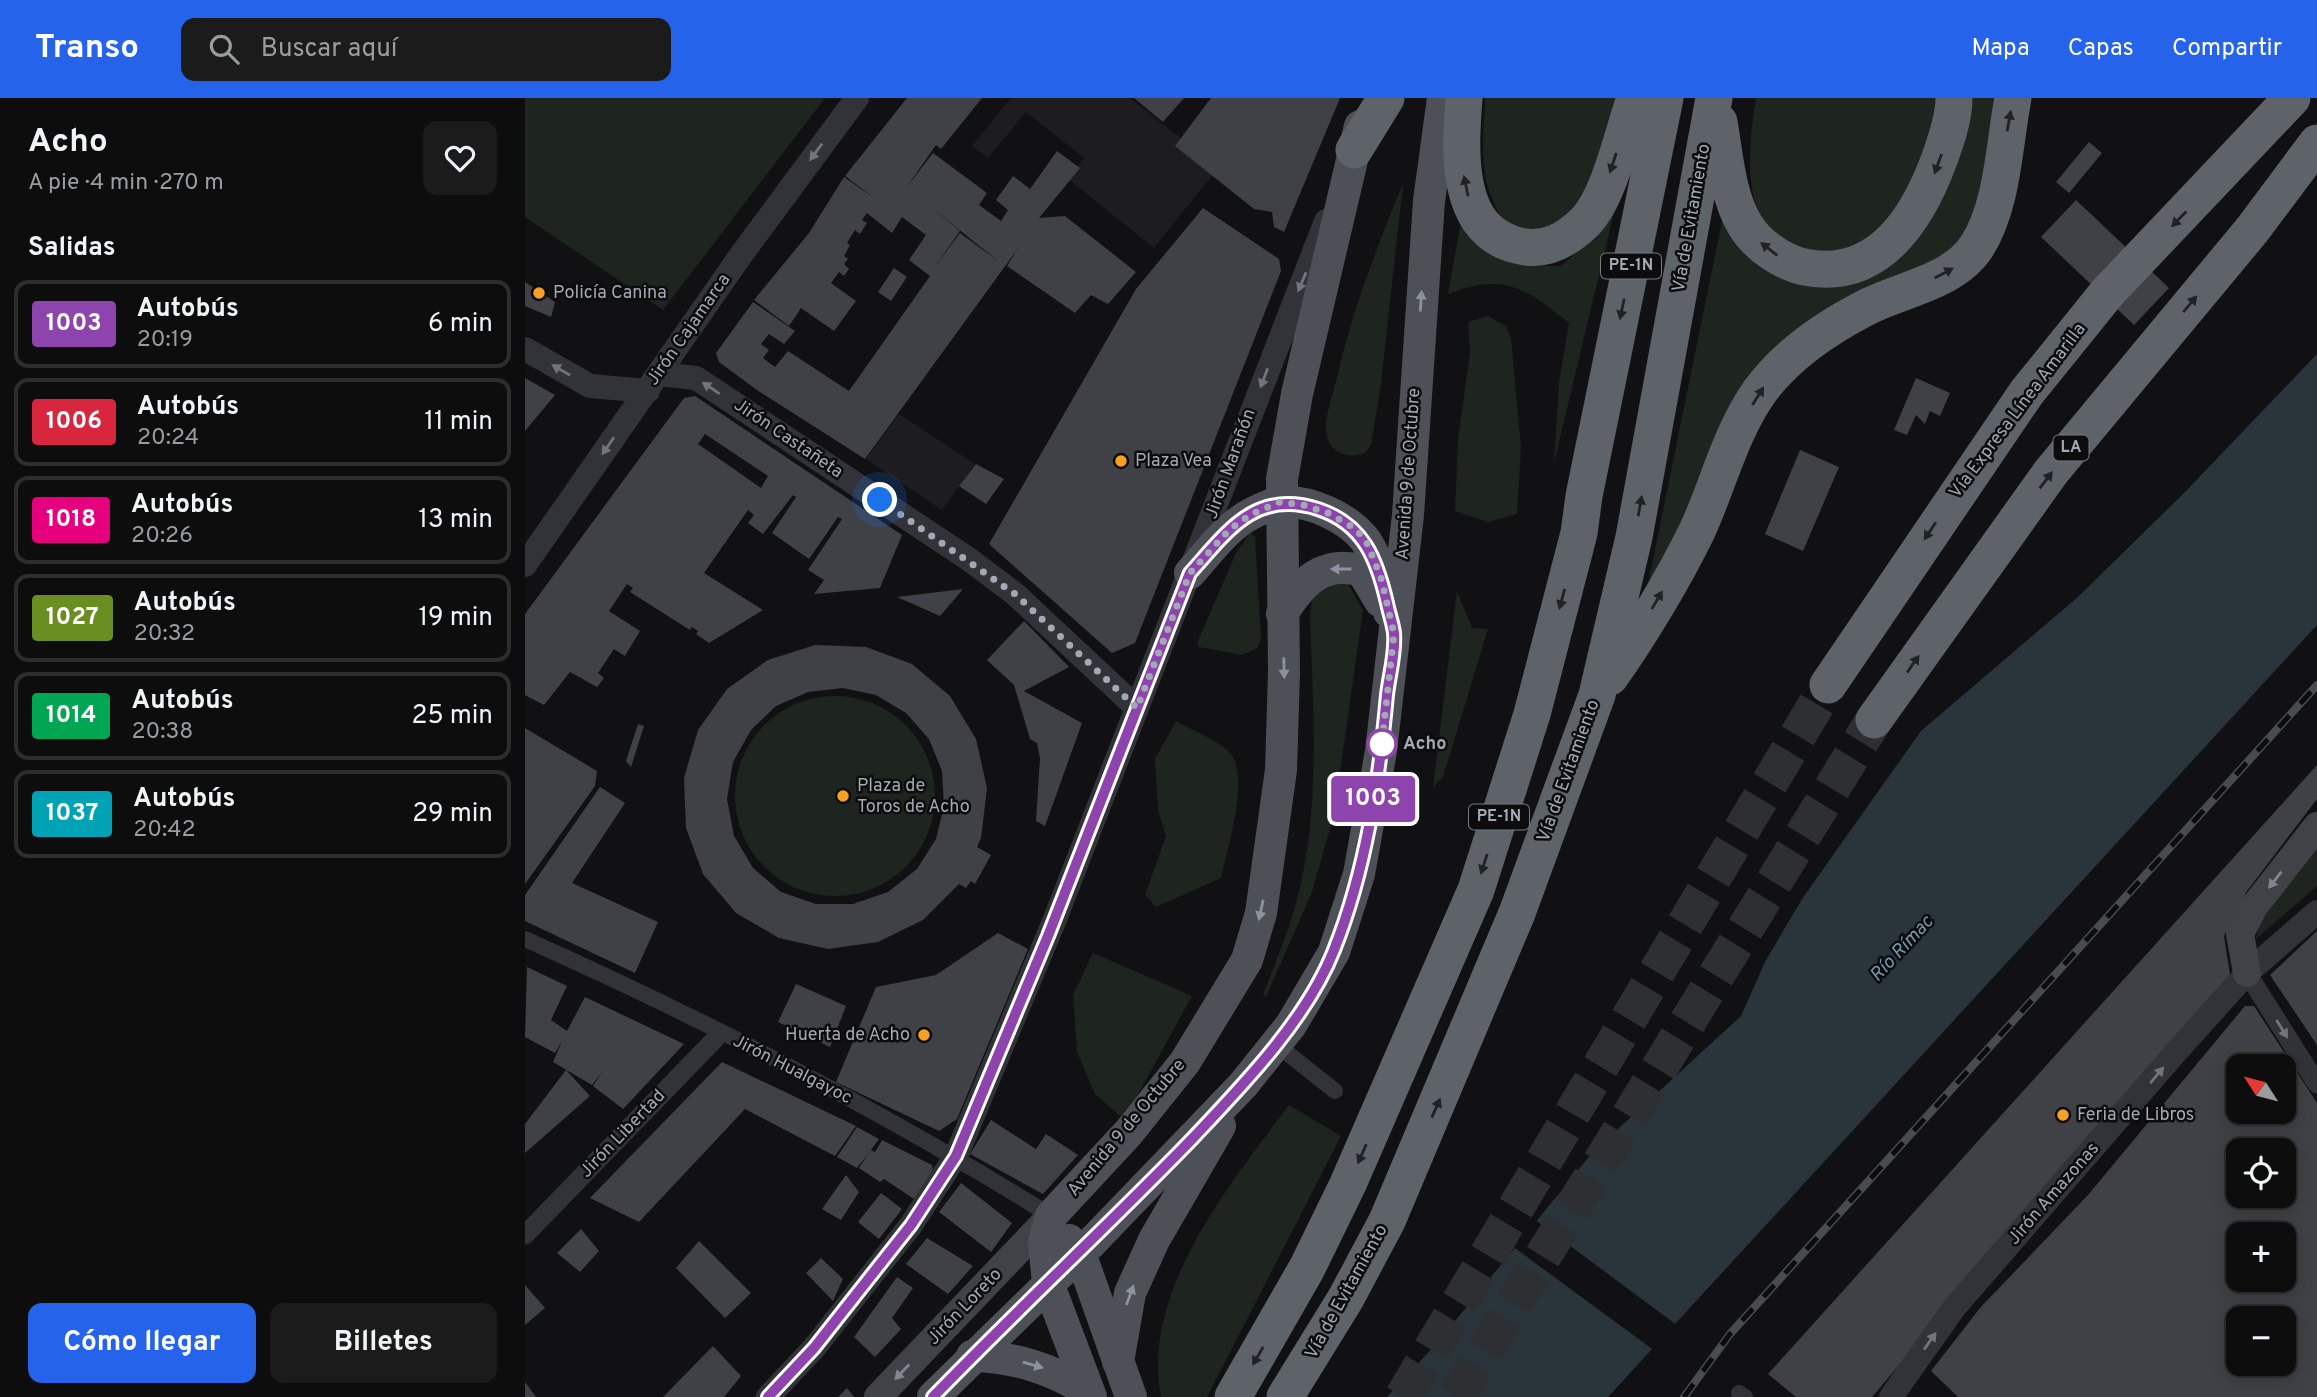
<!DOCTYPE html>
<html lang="es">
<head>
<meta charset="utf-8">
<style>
	body { margin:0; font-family:Overpass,sans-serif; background:#1b1b1c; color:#f1f3f6; height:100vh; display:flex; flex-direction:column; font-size:26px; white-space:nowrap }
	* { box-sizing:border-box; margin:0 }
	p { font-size:23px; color:#9a9c9e }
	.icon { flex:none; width:38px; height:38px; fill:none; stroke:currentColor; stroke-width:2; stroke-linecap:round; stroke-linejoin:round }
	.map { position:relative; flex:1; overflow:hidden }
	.panel { display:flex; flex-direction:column; background:#0d0d0e; width:525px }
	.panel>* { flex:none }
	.badge { padding:0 14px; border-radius:5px; font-size:24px; line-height:46px }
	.needle { width:46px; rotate:306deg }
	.buttons { position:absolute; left:1701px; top:956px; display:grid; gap:14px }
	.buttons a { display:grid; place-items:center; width:70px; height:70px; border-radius:14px; background:#0d0d0e; box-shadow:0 4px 18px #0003,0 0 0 2px #2d2d2e; font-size:35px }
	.you { position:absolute; width:35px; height:35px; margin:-18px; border:5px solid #fff; border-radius:50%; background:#1a73e8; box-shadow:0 0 0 10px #1a73e833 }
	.map>.badge { position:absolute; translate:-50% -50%; box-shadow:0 0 0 4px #fff }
	h2 { padding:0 28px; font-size:26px; line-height:63px }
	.round { display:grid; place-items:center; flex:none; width:74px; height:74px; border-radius:14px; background:#1b1b1c }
	.summary { display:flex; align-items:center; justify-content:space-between; height:119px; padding:0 28px }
	h1 { font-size:33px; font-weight:700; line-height:52px }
	.cta { display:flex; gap:14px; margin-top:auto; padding:14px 28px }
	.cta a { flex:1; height:80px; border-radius:14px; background:#2563eb; color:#fff; font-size:28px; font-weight:700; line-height:80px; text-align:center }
	.cta a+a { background:#1b1b1c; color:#f1f3f6 }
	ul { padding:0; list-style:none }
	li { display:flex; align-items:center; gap:21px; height:88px; margin:0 14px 10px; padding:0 14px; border:4px solid #2d2d2e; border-radius:14px }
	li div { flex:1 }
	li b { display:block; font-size:26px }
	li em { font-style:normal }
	li .badge { min-width:77px; font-weight:700; text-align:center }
	header { display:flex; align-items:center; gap:42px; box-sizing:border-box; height:98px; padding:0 35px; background:#2563eb; color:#fff }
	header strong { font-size:33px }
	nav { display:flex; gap:38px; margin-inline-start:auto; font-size:24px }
	.search { width:490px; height:63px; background:#1b1b1c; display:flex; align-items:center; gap:18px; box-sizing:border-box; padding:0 24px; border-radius:14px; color:#9a9c9e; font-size:26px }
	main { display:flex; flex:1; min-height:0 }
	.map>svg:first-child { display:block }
</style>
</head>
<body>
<header>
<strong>Transo</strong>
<div class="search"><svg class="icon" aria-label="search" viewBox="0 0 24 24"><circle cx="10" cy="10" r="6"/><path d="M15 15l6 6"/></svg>Buscar aquí</div>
<nav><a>Mapa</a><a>Capas</a><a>Compartir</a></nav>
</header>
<main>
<section class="panel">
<div class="summary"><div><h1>Acho</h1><p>A pie · 4 min · 270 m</p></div><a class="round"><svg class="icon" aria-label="heart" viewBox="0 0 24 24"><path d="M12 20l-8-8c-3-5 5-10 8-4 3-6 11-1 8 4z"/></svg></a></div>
<h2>Salidas</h2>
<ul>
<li><span class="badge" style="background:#8e44ad;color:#fff">1003</span><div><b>Autobús</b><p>20:19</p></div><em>6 min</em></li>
<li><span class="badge" style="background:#d7263d;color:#fff">1006</span><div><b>Autobús</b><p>20:24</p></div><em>11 min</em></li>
<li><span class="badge" style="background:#e6007e;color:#fff">1018</span><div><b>Autobús</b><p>20:26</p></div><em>13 min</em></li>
<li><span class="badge" style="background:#6b8e23;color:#fff">1027</span><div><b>Autobús</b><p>20:32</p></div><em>19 min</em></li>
<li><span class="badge" style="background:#00a651;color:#fff">1014</span><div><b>Autobús</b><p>20:38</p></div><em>25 min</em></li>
<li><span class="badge" style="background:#00a3b4;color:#fff">1037</span><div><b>Autobús</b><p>20:42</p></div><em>29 min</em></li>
</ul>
<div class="cta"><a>Cómo llegar</a><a>Billetes</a></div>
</section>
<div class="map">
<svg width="1792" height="1299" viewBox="0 0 1792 1299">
	<rect width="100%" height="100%" fill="#111113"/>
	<path fill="#1d1d20" d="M486,0H605L693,70L629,150L543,81L559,60L501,14L463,60L447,48Z
		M374,316L450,366L417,412L341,361Z"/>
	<path fill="#1d251e" d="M0,0H300L138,212L0,119Z
		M960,0H1100L1085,52L1041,134L990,137C951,91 958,57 960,0Z
		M1231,0H1418L1389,101L1315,163C1298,158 1271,155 1257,144C1215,114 1224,45 1231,0Z
		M1448,0H1477L1461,86L1434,155L1294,222L1116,521L1200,108L1210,130L1348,175L1388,146L1421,89L1439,46Z
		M878,86L856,286L846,347L840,355C820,363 799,351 801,327C802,312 808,295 812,280C827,213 852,149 878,86Z
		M1094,94L1029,365L1034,284L1044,225C1000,190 979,174 923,196L937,118C960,161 990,168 1036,168L1066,142Z
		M963,218L981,228L986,240L996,350L992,416L963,424L930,413L933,342L945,255L943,224Z
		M725,435L730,438L736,541L732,550L717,557L674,549L672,545L711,455Z
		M801,485L823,486L838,512L809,717L787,794L741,899L738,897C750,865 764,834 772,801C796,711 788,609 785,517L787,501Z
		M932,493L947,530L963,531L918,679L908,689Z
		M210 698a100 100 0 1 1 200 0a100 100 0 1 1-200 0Z
		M651,623C667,633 690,640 703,653C727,674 702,752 696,780L631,809L620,797L641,738L633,713L630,661Z
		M1792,746V788L1731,841L1735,821Z
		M568,855L667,898L611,1000L595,1018L570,996L552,954L548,897Z
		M764,1007L816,1038L682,1299H636C615,1194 706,1085 764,1007Z"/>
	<path fill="#2a353b" d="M1792,256V527L1780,540L1083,1299H862L913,1244L1067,1055L1216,918L1240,864L1277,801L1396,633L1553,499L1660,394Z"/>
	<path fill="#111113" d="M1009,1121L1153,1228L1130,1253L987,1148Z"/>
	<path fill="#404146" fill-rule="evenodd" d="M382,0H457L416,51L411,47L381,90L408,55L462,95L454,107L476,123L483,112L471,102L488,78L505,91L532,53L555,70L514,120L540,118L611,174L583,206L566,197L550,215L482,168L494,149L340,361L232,292L194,264L191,255L228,204L270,233L259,246L244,236L236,246L244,252L238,260L250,269L263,253L324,293L405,178L384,162L401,137L377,119L367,135L342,115L337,122L342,125L335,136L330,132L322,145L325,147L319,158L323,161L319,166L324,171L319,178L314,174L306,185L331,203L309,233L276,210L264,228L229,202L284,135L319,79L352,102L320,78ZM401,105L473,163L435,135L407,173L435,133Z
		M609,0H659L638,24Z
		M686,0H815L759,134L749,129L747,114L729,111L650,48Z
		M1564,44L1577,55L1544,95L1531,84Z
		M1551,102L1644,190L1609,227L1516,139Z
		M678,110L754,161L756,173L610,545L587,555L464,446L611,191Z
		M369,170L382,179L366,203L353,194Z
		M0,184L30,204L26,219L0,208Z
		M0,280L30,297L0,333Z
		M1391,280L1425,295L1415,318L1405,313L1400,326L1391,317L1382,337L1369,332Z
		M170,298L377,437L355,490L289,496L299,482L283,472L317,421L313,419L284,461L247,435L271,399L268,397L238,436L223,425L229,417L223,412L179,475L238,512L184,545L171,536L173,533L167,529L165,532L105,494L108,490L102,486L84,513L115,533L100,558L89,551L73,575L79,580L72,589L45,574L19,607L0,597V516L159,300ZM180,336L243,378L236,390L173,346Z
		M1275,352L1314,369L1278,453L1240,436Z
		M451,366L479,381L461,406L434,388Z
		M438,491L415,518L372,499Z
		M499,523L544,569L499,593L557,625L520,728L511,723L515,660L512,645L505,641L489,587L462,562Z
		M290,547L341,549L387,566L425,598L451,641L462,690L456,740L452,749L466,757L450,786L446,783L441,790L434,786L398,822L353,844L303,851L254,840L211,815L178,776L161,730L159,680L173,632L202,591L243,562ZM318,590L351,597L381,615L404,641L417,673L419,708L411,741L392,771L363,794L328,806H291L256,794L228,770L209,738L202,701L208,664L226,632L251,608L283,594Z
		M113,626L119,628L106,669L101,663Z
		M0,630L72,673L70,688L0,786Z
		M1792,667V701L1722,793L1699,838L1705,877L1347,1299H1271L1243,1276Z
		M75,689L100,705L47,785L133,824L110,875L0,823V797Z
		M1792,833V947L1745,877Z
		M473,835L503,851L432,1021L414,1033L311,984L351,889L411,877Z
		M2,869L42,888L26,922L42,933L60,899L159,946L98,1011L68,988L77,974L67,987L28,964L37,943L30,955L0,939Z
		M271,886L321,908L305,949L253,924Z
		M1720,908H1729L1792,1005V1299H1433L1406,1273L1455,1210L1563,1097ZM1713,968H1759V1013H1713ZM1713,1052H1759V1097H1713ZM1713,1136H1759V1181H1713ZM1713,1220H1759V1265H1713Z
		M197,964L331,1028L310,1058L220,1011L114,1124L65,1100Z
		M41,972L65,998L0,1055V1026Z
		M466,1022L511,1051L521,1036L553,1057L518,1096L445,1056Z
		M332,1029L354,1041L346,1052L350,1054L357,1042L407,1067L408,1076L389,1101L359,1081L355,1084L334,1070L344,1055L332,1070L312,1059Z
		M321,1077L334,1094L316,1122L297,1111Z
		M436,1085L487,1125L466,1154L414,1114Z
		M356,1095L377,1111L354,1141L333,1124Z
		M56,1131L74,1153L55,1174L32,1155Z
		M402,1140L448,1168L423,1196L381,1166Z
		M174,1143L226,1195L200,1220L151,1170Z
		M296,1160L318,1181L308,1203L281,1175Z
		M372,1179L388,1190L367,1220L376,1231L350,1259L329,1239Z
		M0,1187L20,1210L0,1227Z
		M188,1248L216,1278L199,1299H138Z
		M0,1284L11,1299H0Z
		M322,1290L329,1299H313Z"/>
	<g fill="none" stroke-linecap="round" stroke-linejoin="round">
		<path stroke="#2e2f33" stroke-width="37" stroke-dasharray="37 18" stroke-linecap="butt" d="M878,1299L1303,587
			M931,1299L1349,622"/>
		<path stroke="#323338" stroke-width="16" d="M0,841C181,922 358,1013 526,1118
			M751,946L810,993
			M1214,1295L1220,1299"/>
		<path stroke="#323338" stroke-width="19" d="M1722,875L1792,986
			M0,1137L195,936"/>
		<path stroke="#323338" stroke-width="24" d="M0,251L65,288L123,293
			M134,276L171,280L445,462L490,496L612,610
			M0,467L216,157L332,0
			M243,1299L289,1250L386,1127L431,1058L530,821L801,123
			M1366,1299L1429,1210L1651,954L1722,875L1792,814"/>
		<path stroke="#404248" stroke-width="28" d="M1722,875L1715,836L1728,810L1792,728
			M353,1299L526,1118"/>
		<path stroke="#4e5057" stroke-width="32" d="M665,475C684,454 701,429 726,416C734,412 747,405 756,404C785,402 824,420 841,443C855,464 859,491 864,514
			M757,516C777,484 798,461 837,473L855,503
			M544,1142L555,1155L606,1299
			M447,1258C491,1259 527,1271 564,1294
			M593,1264L605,1195L629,1142L695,1028
			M408,1299L568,1143L718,987L766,927L809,854L834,776L856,653L883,417L904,103L918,0
			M566,1299L523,1185L519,1144L526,1118L604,1034L660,964L722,862L736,815L756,672L759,574L757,381L772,296L835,28"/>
		<path stroke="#5e6269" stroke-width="37" d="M939,0C935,53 929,134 995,148C1021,154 1042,142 1061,123C1085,97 1098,34 1110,0
			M1194,24C1200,58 1202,97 1220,127C1232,147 1257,164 1279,169C1352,184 1392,122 1414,62C1421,43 1429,20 1429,0
			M829,52L861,0
			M1085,579C1115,537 1149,480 1172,433C1193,388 1205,335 1235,293C1262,256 1301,230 1342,209C1377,191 1429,184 1452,148C1478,107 1479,47 1488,0
			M1303,587L1502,294L1582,195L1767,0
			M1349,622L1526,374L1727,132L1792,45
			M708,1299L782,1170L823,1086L951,792L1007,616L1054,435L1059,398L1140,0
			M760,1299L821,1200L862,1123L992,815L1072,597L1109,439L1189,0"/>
		<g stroke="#494b51" stroke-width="8">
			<path id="rail" d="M1159,1299L1205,1236L1792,587"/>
		</g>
		<use href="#rail" stroke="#0c0c0d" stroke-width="5" stroke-dasharray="16" stroke-linecap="butt"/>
	</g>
	<defs><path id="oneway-solid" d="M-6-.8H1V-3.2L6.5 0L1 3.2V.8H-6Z" transform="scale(1.75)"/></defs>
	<g fill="#202224">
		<use href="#oneway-solid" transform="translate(1484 23) rotate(-80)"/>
		<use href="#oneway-solid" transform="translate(1088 65) rotate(108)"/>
		<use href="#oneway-solid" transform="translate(1413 66) rotate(110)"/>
		<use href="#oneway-solid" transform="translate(941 88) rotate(-102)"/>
		<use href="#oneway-solid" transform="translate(1654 121) rotate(134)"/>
		<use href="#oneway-solid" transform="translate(1244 151) rotate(-142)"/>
		<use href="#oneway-solid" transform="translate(1419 175) rotate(-28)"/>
		<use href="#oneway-solid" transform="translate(1665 206) rotate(-50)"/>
		<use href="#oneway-solid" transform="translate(1097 211) rotate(102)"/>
		<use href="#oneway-solid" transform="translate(1233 298) rotate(-58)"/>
		<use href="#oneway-solid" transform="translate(1521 382) rotate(-53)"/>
		<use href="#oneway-solid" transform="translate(1115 408) rotate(-80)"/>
		<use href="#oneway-solid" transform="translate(1405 433) rotate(124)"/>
		<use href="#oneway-solid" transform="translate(1037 501) rotate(105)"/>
		<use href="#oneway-solid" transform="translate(1132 502) rotate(-60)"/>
		<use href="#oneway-solid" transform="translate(1388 566) rotate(-55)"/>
		<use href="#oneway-solid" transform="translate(959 766) rotate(108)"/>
		<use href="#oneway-solid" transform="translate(911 1010) rotate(-66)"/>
		<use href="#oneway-solid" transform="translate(837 1056) rotate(114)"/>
		<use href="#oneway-solid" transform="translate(733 1258) rotate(120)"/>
	</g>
	<g fill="#70747c">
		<use href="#oneway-solid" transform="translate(291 54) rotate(126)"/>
		<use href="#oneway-solid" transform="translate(777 184) rotate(113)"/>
		<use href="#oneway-solid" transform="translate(36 272) rotate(-150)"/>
		<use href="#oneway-solid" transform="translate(739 280) rotate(111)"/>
		<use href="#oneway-solid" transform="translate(186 290) rotate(-146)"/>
		<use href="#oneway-solid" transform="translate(83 348) rotate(125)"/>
		<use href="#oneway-solid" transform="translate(1757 931) rotate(58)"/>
		<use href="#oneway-solid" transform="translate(1632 977) rotate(-50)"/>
		<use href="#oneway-solid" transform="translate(1405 1243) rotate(-55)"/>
	</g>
	<g fill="#8d939d">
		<use href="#oneway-solid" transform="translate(896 203) rotate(-86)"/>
		<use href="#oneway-solid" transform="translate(816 471) rotate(-180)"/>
		<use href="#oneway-solid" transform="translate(759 570) rotate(89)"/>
		<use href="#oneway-solid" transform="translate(736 812) rotate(102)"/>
		<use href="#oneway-solid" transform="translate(605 1197) rotate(-70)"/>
		<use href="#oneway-solid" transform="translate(508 1267) rotate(16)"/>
	</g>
	<g fill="#80858e">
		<use href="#oneway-solid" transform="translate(1750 782) rotate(128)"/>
		<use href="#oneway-solid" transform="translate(377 1274) rotate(134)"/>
	</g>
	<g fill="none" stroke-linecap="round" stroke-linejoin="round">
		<g stroke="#fff" stroke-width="16">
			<path id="line" d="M243,1299L289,1250L386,1127L431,1058L523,838L665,475C703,433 730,391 793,411C839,426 852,462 862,505C864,515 868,526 869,535C871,555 864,578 862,597C854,683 841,772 809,852C782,921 718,987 668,1040C583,1128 493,1211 408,1299"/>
		</g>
		<use href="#line" stroke="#8e44ad" stroke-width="10"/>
		<path stroke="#a2a9b4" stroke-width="7" stroke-dasharray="0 12.6" d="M355,402L490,496L612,610L665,475L705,431L727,416L755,404L778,407L803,415L831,431L842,445L856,480L869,536L856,653L857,646"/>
	</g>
	<g fill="#f7a024" stroke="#0c0c0d" stroke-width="2.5">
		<circle cx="14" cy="195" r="7"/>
		<circle cx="596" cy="363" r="7"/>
		<circle cx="318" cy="698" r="7"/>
		<circle cx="399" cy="937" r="7"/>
		<circle cx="1538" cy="1017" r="7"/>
	</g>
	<circle fill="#fff" stroke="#8e44ad" stroke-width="3.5" cx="857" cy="646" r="14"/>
	<g text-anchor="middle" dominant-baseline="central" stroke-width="5" stroke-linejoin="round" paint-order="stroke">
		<g fill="#0c0c0d" stroke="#757a82" stroke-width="2">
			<rect x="1076" y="155.5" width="60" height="25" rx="5"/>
			<rect x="1528.5" y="337.5" width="35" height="25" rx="5"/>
			<rect x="944" y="706.5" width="60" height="25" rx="5"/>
		</g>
		<g font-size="16" font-weight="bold" fill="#a2a9b4">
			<text x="1106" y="168">PE-1N</text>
			<text x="1546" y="350">LA</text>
			<text x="974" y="719">PE-1N</text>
		</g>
		<g font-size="18" fill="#a2a9b4" stroke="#0c0c0d">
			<text transform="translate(1167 120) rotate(-80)">Vía de Evitamiento</text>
			<text transform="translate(164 232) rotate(-55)">Jirón Cajamarca</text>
			<text transform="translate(1493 313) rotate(-53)">Vía Expresa Línea Amarilla</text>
			<text transform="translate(263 341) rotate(34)">Jirón Castañeta</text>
			<text transform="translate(706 366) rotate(-70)">Jirón Marañón</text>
			<text transform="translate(884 376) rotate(-86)">Avenida 9 de Octubre</text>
			<text transform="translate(1044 673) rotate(-70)">Vía de Evitamiento</text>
			<text transform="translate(267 972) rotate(27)">Jirón Hualgayoc</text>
			<text transform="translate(602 1030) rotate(-50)">Avenida 9 de Octubre</text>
			<text transform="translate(98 1036) rotate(-46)">Jirón Libertad</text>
			<text transform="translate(1529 1096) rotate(-49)">Jirón Amazonas</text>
			<text transform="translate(822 1194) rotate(-61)">Vía de Evitamiento</text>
			<text transform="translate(440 1209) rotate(-46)">Jirón Loreto</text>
		</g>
		<g font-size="18" fill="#a2a9b4" stroke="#0c0c0d" text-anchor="start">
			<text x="28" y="195">Policía Canina</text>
			<text x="610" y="363">Plaza Vea</text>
			<text x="332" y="688">Plaza de<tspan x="332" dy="21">Toros de Acho</tspan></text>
			<text x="385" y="937" text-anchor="end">Huerta de Acho</text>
			<text x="1552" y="1017">Feria de Libros</text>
		</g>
		<g font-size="18" font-weight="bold" fill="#a2a9b4" stroke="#0c0c0d" text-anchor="start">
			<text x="878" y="646">Acho</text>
		</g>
		<g font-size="19" font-style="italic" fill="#779ab1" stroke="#0c0c0d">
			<text transform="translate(1377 851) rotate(-47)">Río Rímac</text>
		</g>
	</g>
</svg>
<div class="buttons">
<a><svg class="needle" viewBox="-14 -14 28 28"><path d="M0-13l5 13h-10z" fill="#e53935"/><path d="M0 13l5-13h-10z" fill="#9a9c9e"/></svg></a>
<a><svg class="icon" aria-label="locate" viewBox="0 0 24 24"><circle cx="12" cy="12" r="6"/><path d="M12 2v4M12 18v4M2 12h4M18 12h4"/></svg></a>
<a>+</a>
<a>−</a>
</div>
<div class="you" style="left:355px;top:402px"></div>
<b class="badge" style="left:848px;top:701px;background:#8e44ad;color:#fff">1003</b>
</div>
</main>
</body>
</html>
